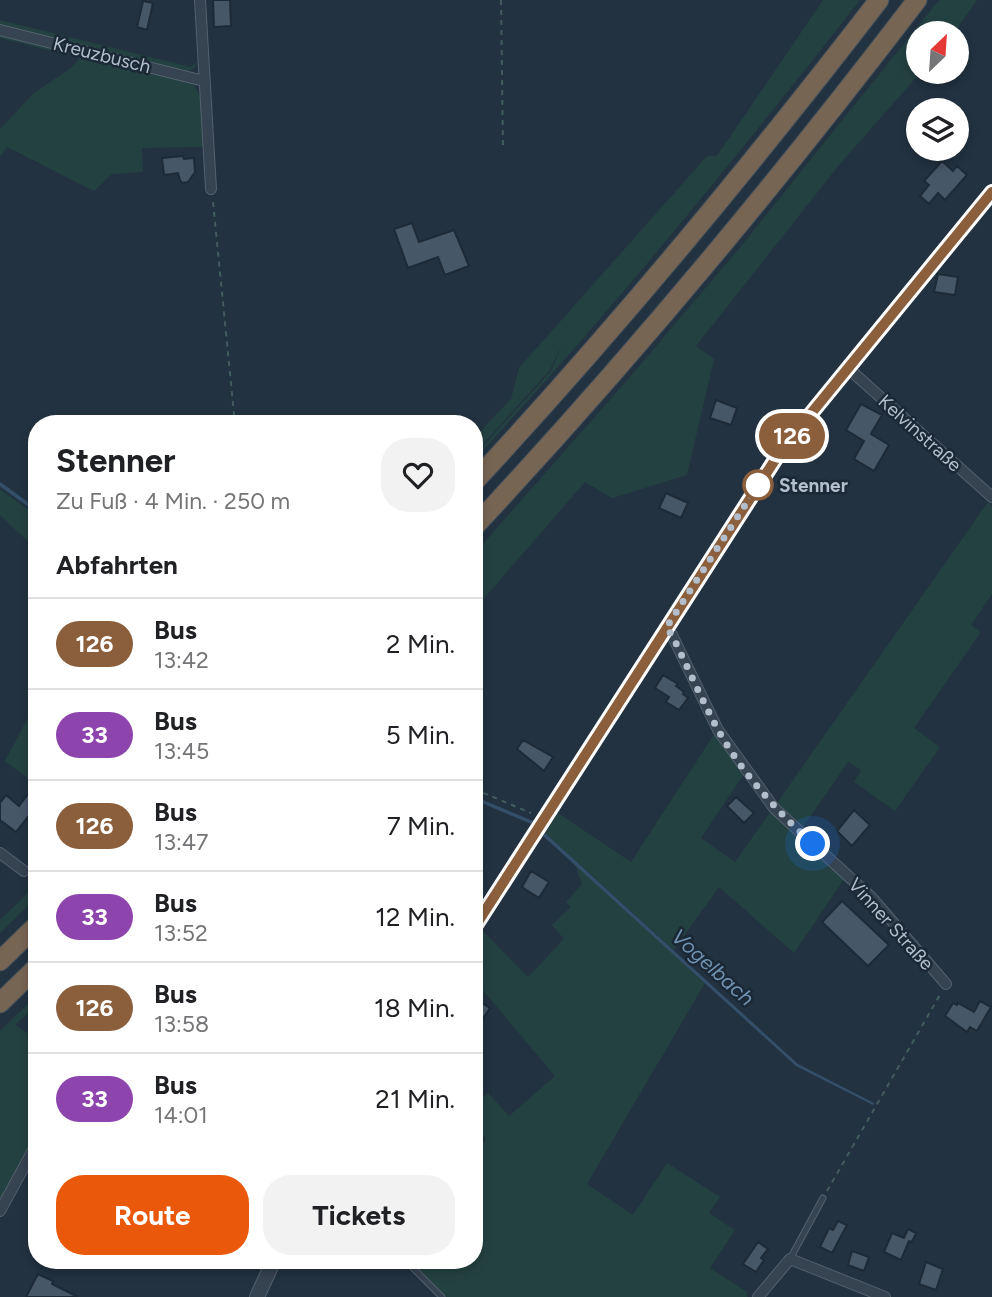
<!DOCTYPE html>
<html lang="de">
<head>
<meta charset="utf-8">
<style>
	body { margin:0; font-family:Figtree,sans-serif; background:#f2f2f2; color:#202124; height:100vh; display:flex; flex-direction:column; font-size:26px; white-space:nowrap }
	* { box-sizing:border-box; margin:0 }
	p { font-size:23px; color:#757577 }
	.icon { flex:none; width:38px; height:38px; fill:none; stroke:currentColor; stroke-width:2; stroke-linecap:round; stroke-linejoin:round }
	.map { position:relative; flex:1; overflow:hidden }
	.panel { position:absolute; left:28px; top:415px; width:455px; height:854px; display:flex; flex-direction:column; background:#fff; border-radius:28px; box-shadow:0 4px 10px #0003 }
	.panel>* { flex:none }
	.badge { padding:0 14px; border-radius:23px; font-size:24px; line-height:46px }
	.needle { width:46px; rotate:25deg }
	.buttons { position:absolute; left:906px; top:21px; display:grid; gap:14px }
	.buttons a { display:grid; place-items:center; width:63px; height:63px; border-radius:50%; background:#fff; box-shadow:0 4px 10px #0003; font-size:35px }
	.you { position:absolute; width:35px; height:35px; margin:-18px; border:5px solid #fff; border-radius:50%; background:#1a73e8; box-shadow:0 0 0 10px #1a73e833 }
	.map>.badge { position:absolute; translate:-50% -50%; box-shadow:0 0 0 4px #fff }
	h2 { padding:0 28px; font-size:26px; line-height:63px }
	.round { display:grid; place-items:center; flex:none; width:74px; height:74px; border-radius:28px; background:#f2f2f2 }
	.overview { display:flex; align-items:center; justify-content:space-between; height:119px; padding:0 28px }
	h1 { font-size:33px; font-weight:700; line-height:52px }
	.action { display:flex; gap:14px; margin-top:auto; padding:14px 28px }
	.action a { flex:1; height:80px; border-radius:28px; background:#ea580c; color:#fff; font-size:28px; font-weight:700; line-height:80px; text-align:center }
	.action a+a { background:#f2f2f2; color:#202124 }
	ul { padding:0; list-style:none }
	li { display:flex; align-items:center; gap:21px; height:91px; padding:0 28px; border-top:2px solid #e0e0e0 }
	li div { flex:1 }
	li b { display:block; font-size:26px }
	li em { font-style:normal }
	li .badge { min-width:77px; font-weight:700; text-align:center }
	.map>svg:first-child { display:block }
</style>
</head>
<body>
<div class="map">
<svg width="992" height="1297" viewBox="0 0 992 1297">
	<rect width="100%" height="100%" fill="#223240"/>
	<path fill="#244141" d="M823,0H860C737,157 610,313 474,460V456L551,371L563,342L550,370L474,454V438L511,399L519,368L707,156H717Z
		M939,0H977L954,33H919V72H921L839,165L696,346L714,359L687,475L612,498L585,482L474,610V554L629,378L737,251Z
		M0,20L191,67L198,61C195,70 191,71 181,71L0,26Z
		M0,34L187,80C207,92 202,125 203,147L142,148L143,172L112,174L94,191L7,147L0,157V129L34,93L71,68L80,58L0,38Z
		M0,489L37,516V550L0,515Z
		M988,502L992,506V594L971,625L981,632L914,728L940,747L895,811L854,782L861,770L848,762L803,827L777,803Z
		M33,708L37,711V785L5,761Z
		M715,733L744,774L701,838L735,862L771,811L844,879L794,953L719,887L674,950L545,833L558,813L631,862Z
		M575,864L705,983L587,1184L633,1215L667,1163L720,1197L709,1213L735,1230L710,1268L747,1292V1297H447L409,1260H474V1157L486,1139L474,1126V1105L488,1093L509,1116L555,1076L474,980V943L482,930L528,977L564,939L552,925L571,907L566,902L582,884Z
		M37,884V897L0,933V920Z
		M37,995V1005L15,1025L37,1039V1133L0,1200V1031Z"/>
	<path fill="#344f69" d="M545,833L798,1064L874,1103L873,1105L796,1066L543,836Z"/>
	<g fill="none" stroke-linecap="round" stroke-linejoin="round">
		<path stroke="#344f69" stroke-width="3.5" d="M0,484L37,511
			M474,798L531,822"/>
	</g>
	<path fill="#465767" stroke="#1d2a37" stroke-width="2" d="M213,0H230L231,26L214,27Z
		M143,1L153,3L147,30L137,27Z
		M183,156L184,159L194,158L195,172L188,182L182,183L180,180L178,173L164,175L162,158Z
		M942,161L953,171L957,166L967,175L945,200L938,193L929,204L920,196L929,185L924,181Z
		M412,223L419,242L454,230L469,266L445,275L438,257L408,268L394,229Z
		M938,274L958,277L955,295L934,292Z
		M716,400L737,408L731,425L710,418Z
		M861,404L882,415L871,434L889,445L874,471L854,459L864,441L846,430Z
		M666,493L688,503L681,518L659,508Z
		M663,675L678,684L676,686L684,692L683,694L688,698L679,710L666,702L669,697L655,688Z
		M523,740L553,757L544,771L517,749Z
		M37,782V811L33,816L30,814L16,832L0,820V803L6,795L19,806Z
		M736,797L754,813L744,823L727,806Z
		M854,810L870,825L852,846L837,831Z
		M531,871L549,882L539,898L522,887Z
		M842,901L889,945L868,966L822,922Z
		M479,1001L490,1008L474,1032V1008Z
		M980,1001L991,1007L977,1031L970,1027L967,1032L945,1016L953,1003L957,1005L958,1003L974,1012Z
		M838,1221L847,1225L832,1253L820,1247L829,1228L833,1230Z
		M908,1229L916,1233L912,1242L909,1241L901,1260L884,1252L892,1233L904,1238Z
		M758,1242L768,1249L761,1258L764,1260L756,1272L743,1264Z
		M852,1251L869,1257L864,1271L848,1265Z
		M926,1262L943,1269L936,1290L919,1284Z
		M38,1274L53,1281L52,1284L78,1297H26Z"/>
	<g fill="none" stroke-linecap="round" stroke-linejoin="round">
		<g stroke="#54616e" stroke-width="7">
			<path id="service" d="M24,871L37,873
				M790,1259L823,1198
				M405,1260L442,1297"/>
		</g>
		<g stroke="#54616e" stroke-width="12">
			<path id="minor" d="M200,0L211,189
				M0,30L204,81
				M849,369L992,497
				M666,628L672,635L718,730L774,808L872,898L946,984
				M0,853L24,871
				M0,1211L37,1143
				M758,1297L790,1259L885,1297"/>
		</g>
		<g stroke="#54616e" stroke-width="16">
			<path id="tertiary" d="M474,928L782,449L992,192
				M257,1297L274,1260"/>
		</g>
		<g stroke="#414e5b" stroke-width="21">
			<path id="motorway" d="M474,482C617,328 751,166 879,0
				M474,527C631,359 778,182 917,0
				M0,961L37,925
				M0,1003L37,967"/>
		</g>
		<path stroke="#425d5d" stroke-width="2" stroke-dasharray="5 5" stroke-linecap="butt" d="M501,0L503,150
			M213,202L235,424
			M474,789L531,813
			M827,1191L941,993"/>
		<use href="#service" stroke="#364350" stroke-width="5"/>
		<use href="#minor" stroke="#364350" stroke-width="10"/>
		<use href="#tertiary" stroke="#364350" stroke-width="14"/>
		<use href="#motorway" stroke="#776553" stroke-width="19"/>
	</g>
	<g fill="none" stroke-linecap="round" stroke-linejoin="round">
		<g stroke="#fff" stroke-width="16">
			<path id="line" d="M474,928L782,449L992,192"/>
		</g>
		<use href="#line" stroke="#8b5e3c" stroke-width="10"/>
		<path stroke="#b2becb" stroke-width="7" stroke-dasharray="0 12.6" d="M758,485L666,628L672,635C687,666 701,698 717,728C741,772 776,810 813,844"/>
	</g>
	<circle fill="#fff" stroke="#8b5e3c" stroke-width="3.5" cx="758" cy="485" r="14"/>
	<g text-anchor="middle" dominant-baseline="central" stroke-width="5" stroke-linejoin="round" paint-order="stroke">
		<g font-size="19" fill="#b2becb" stroke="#1b2835">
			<text transform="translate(102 55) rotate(14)">Kreuzbusch</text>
			<text transform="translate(920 433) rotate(42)">Kelvinstraße</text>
			<text transform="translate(891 924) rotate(48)">Vinner Straße</text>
		</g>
		<g font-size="19" font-weight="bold" fill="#b2becb" stroke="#1b2835" text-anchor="start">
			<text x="779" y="485">Stenner</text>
		</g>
		<g font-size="21" font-style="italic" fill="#7092b1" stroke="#1b2835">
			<text transform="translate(713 967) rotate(42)">Vogelbach</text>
		</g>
	</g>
</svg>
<div class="buttons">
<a><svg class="needle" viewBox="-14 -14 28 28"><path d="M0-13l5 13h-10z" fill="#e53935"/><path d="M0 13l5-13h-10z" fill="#757577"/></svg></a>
<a><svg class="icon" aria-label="layers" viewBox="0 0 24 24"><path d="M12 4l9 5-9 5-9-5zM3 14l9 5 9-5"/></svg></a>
</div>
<div class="you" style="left:813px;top:844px"></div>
<b class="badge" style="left:792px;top:436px;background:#8b5e3c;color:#fff">126</b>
<section class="panel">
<div class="overview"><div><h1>Stenner</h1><p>Zu Fuß · 4 Min. · 250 m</p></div><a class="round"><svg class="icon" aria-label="heart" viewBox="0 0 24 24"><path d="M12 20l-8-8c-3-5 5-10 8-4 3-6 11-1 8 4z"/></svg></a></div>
<h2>Abfahrten</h2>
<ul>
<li><span class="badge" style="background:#8b5e3c;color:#fff">126</span><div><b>Bus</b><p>13:42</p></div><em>2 Min.</em></li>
<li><span class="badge" style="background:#8e44ad;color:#fff">33</span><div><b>Bus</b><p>13:45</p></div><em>5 Min.</em></li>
<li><span class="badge" style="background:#8b5e3c;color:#fff">126</span><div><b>Bus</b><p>13:47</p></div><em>7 Min.</em></li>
<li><span class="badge" style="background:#8e44ad;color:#fff">33</span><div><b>Bus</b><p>13:52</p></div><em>12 Min.</em></li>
<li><span class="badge" style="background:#8b5e3c;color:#fff">126</span><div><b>Bus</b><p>13:58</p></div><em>18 Min.</em></li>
<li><span class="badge" style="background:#8e44ad;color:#fff">33</span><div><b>Bus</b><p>14:01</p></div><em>21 Min.</em></li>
</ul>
<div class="action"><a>Route</a><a>Tickets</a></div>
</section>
</div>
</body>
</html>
